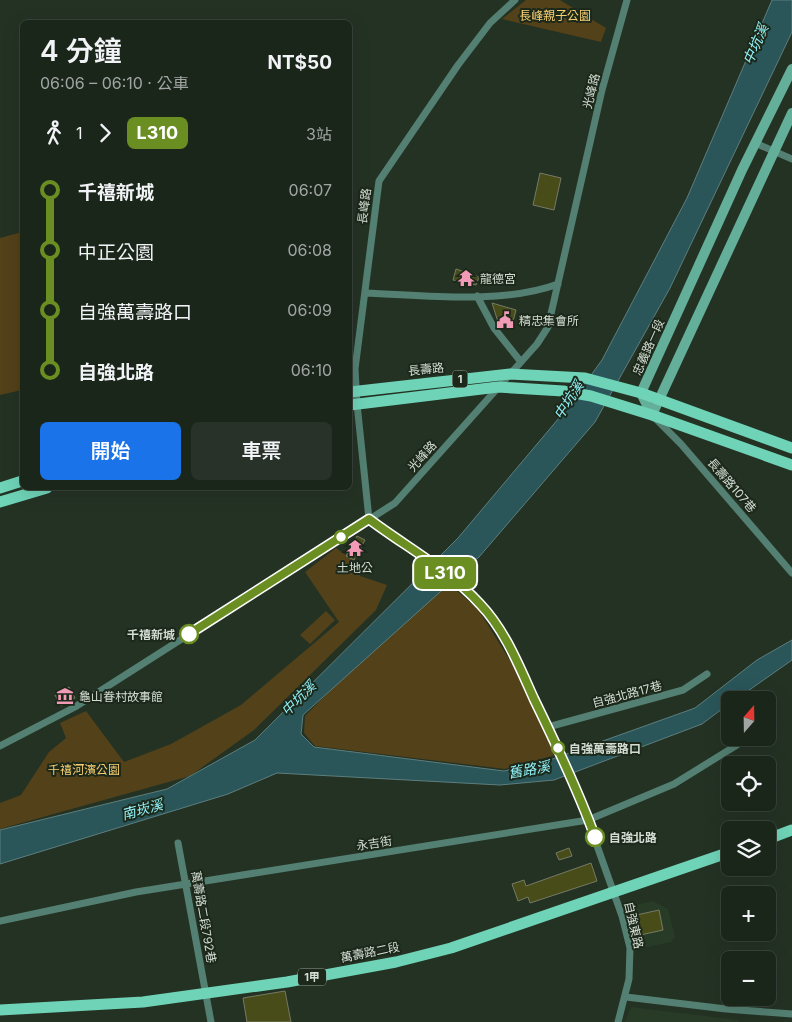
<!DOCTYPE html>
<html lang="zh-TW">
<head>
<meta charset="utf-8">
<style>
	body { margin:0; font-family:Inter,"Noto Sans TC",sans-serif; background:#283228; color:#f1f3f6; height:100vh; display:flex; flex-direction:column; font-size:19px; white-space:nowrap }
	* { box-sizing:border-box; margin:0 }
	p { font-size:16px; color:#a0a5a3 }
	.icon { flex:none; width:28px; height:28px; fill:none; stroke:currentColor; stroke-width:2; stroke-linecap:round; stroke-linejoin:round }
	.map { position:relative; flex:1; overflow:hidden }
	.side { position:absolute; left:20px; top:20px; width:332px; height:470px; display:flex; flex-direction:column; background:#1b261b; border-radius:8px; box-shadow:0 5px 20px #0002,0 0 0 1px #39433a }
	.side>* { flex:none }
	.badge { padding:0 10px; border-radius:8px; font-size:18px; line-height:32px }
	.needle { width:32px; rotate:20deg }
	.fabs { position:absolute; left:721px; top:691px; display:grid; gap:10px }
	.fabs a { display:grid; place-items:center; width:55px; height:55px; border-radius:8px; background:#1b261b; box-shadow:0 5px 20px #0002,0 0 0 1px #39433a; font-size:25px }
	.map>.badge { position:absolute; translate:-50% -50%; box-shadow:0 0 0 2px #fff }
	.legs { display:flex; align-items:center; gap:8px; height:55px; padding:0 20px; font-size:16px }
	.legs p { margin-inline-start:auto }
	.headline { display:flex; align-items:center; justify-content:space-between; height:85px; padding:0 20px }
	h1 { font-size:28px; font-weight:600; line-height:38px }
	.action { display:flex; gap:10px; margin-top:auto; padding:10px 20px }
	.action a { flex:1; height:58px; border-radius:8px; background:#1a73e8; color:#fff; font-size:20px; font-weight:600; line-height:58px; text-align:center }
	.action a+a { background:#283228; color:#f1f3f6 }
	ul { padding:0 20px; list-style:none }
	li { display:flex; align-items:center; gap:18px; height:60px; font-size:19px }
	li i { display:grid; place-items:center; width:8px; height:100%; margin:0 6px; background:currentColor }
	li i::after { content:''; width:12px; height:12px; margin:-6px; border:4px solid; border-radius:50%; background:#1b261b }
	li p { margin-inline-start:auto }
	li:first-child i { background:linear-gradient(#0000 50%,currentColor 0) }
	li:last-child i { background:linear-gradient(currentColor 50%,#0000 0) }
	.map>svg:first-child { display:block }
</style>
</head>
<body>
<div class="map">
<svg width="792" height="1022" viewBox="0 0 792 1022">
	<rect width="100%" height="100%" fill="#243224"/>
	<path fill="#283b27" d="M653,901L668,909L675,937L671,942L638,949L627,907Z
		M631,1007L738,1020L739,1022H625Z"/>
	<path fill="#524119" d="M526,0H560L606,28L601,42L502,19Z
		M22,232V390L0,395V238Z
		M336,548L362,567L360,576L387,585L376,610L254,730L190,776L0,829V803L21,795L49,752L66,738L60,723L86,711L124,762L171,744L241,705L339,622L305,572Z
		M442,578L478,609L514,667L555,755L505,769L315,746L304,733L305,716Z
		M326,611L335,620L310,644L300,635Z"/>
	<path fill="#2a5659" stroke="#5d7e7e" d="M772,0H792V32L670,288L595,422L479,557L303,715L301,734L314,747L504,771L547,761L695,708L757,660L792,640V660L735,700H730V703L702,724L554,780L500,785L277,773L228,794L0,864V830L167,789L255,740L458,538L564,412L602,360L687,198Z"/>
	<path fill="#474c19" stroke="#767a65" d="M540,173L561,178L554,210L533,205Z
		M456,269L479,277L476,285L453,280Z
		M492,303L516,310L511,329L499,325Z
		M357,536L365,540L354,560L346,556Z
		M69,687L75,698L61,706L55,695Z
		M569,848L572,856L559,860L556,853Z
		M591,863L597,881L530,903L528,897L518,901L512,884L524,880L526,886Z
		M659,910L663,930L636,936L632,916Z
		M285,991L291,1022H247L243,998Z"/>
	<g fill="none" stroke-linecap="round" stroke-linejoin="round">
		<path stroke="#538072" stroke-width="7" d="M755,143L792,159
			M365,293C425,295 501,305 558,284
			M477,296L494,328L521,362
			M655,418L681,444L792,573
			M369,519L422,555L461,586L488,612L507,642L584,809L622,916L630,948L629,979L618,1022
			M369,519L357,404L355,369L379,181L458,65L490,23L515,0
			M548,727L683,690L707,674
			M0,746L75,707L395,503L537,344L548,327L602,90L627,0
			M178,843L211,1022
			M0,921L136,892L588,820L674,784L737,745
			M626,997L726,1009L792,1014"/>
		<path stroke="#64af99" stroke-width="10" d="M652,415L641,393L742,170L792,69
			M652,415L792,113"/>
		<path stroke="#6fd3b7" stroke-width="11" d="M350,392L510,374L585,378L641,393L792,448
			M350,405L498,387L563,391L591,396L652,415L792,465
			M0,488L22,481
			M0,502L47,488
			M768,839L792,830
			M0,1010L143,1002L287,982L396,962L451,948L730,852"/>
	</g>
	<g fill="none" stroke-linecap="round" stroke-linejoin="round">
		<g stroke="#fff" stroke-width="11">
			<path id="line-1" d="M189,634L369,519C406,547 448,569 480,604C505,630 519,666 534,699C556,744 578,790 595,837"/>
		</g>
		<use href="#line-1" stroke="#6b8e23" stroke-width="8"/>
	</g>
	<defs>
		<g id="temple-bare" transform="scale(1.35)"><path d="M0-6L5-2H3V0L6.5 2.5H4V6H1.5V3h-3V6H-4V2.5H-6.5L-3 0V-2H-5Z" fill="#f09ab6" stroke="#1b281a" stroke-width="2.5" paint-order="stroke"/></g>
		<g id="civic-bare" transform="scale(1.35)"><path d="M-.6-6.5H3V-4.5H.6V-3L4-1V1h2V6H-6V1h2V-1L-.6-3ZM-1.2 2.5V6h2.4V2.5Z" fill="#f09ab6" stroke="#1b281a" stroke-width="2.5" paint-order="stroke"/></g>
		<g id="museum-bare" transform="scale(1.35)"><path d="M0-6L6-3V-2H-6V-3ZM-5-1h2V3h-2ZM-1-1h2V3h-2ZM3-1h2V3H3ZM-6 4H6V6H-6Z" fill="#f09ab6" stroke="#1b281a" stroke-width="2.5" paint-order="stroke"/></g>
	</defs>
	<g fill-rule="evenodd">
		<use href="#temple-bare" x="466" y="278"/>
		<use href="#civic-bare" x="505" y="320"/>
		<use href="#temple-bare" x="355" y="548"/>
		<use href="#museum-bare" x="65" y="696"/>
	</g>
	<g fill="#fff" stroke="#6b8e23" stroke-width="2.5">
		<circle cx="341" cy="537" r="6"/>
		<circle cx="189" cy="634" r="9"/>
		<circle cx="558" cy="748" r="6"/>
		<circle cx="595" cy="837" r="9"/>
	</g>
	<g text-anchor="middle" dominant-baseline="central" stroke-width="4" stroke-linejoin="round" paint-order="stroke">
		<g fill="#1b281a" stroke="#9ca79c" stroke-width="1">
			<rect x="452.5" y="370.5" width="15" height="17" rx="4"/>
			<rect x="298" y="968.5" width="28" height="17" rx="4"/>
		</g>
		<g font-size="11" font-weight="bold" fill="#d4ddd3">
			<text x="460" y="379">1</text>
			<text x="312" y="977">1甲</text>
		</g>
		<g font-size="12" fill="#f8cf71" stroke="#1b281a">
			<text x="555" y="15">長峰親子公園</text>
			<text x="84" y="769">千禧河濱公園</text>
		</g>
		<g font-size="12" fill="#d4ddd3" stroke="#1b281a">
			<text transform="translate(591 91) rotate(-76)">光峰路</text>
			<text transform="translate(364 206) rotate(-83)">長峰路</text>
			<text transform="translate(648 347) rotate(-66)">忠義路一段</text>
			<text transform="translate(426 369) rotate(-6)">長壽路</text>
			<text transform="translate(422 456) rotate(-48)">光峰路</text>
			<text transform="translate(732 485) rotate(49)">長壽路107巷</text>
			<text transform="translate(627 694) rotate(-15)">自強北路17巷</text>
			<text transform="translate(374 843) rotate(-9)">永吉街</text>
			<text transform="translate(204 917) rotate(80)">萬壽路二段792巷</text>
			<text transform="translate(634 925) rotate(77)">自強東路</text>
			<text transform="translate(370 952) rotate(-11)">萬壽路二段</text>
		</g>
		<g font-size="12" fill="#d4ddd3" stroke="#1b281a" text-anchor="start">
			<text x="480" y="278">龍德宮</text>
			<text x="519" y="320">精忠集會所</text>
			<text x="355" y="567" text-anchor="middle">土地公</text>
			<text x="79" y="696">龜山眷村故事館</text>
		</g>
		<g font-size="12" font-weight="bold" fill="#d4ddd3" stroke="#1b281a" text-anchor="start">
			<text x="175" y="634" text-anchor="end">千禧新城</text>
			<text x="569" y="748">自強萬壽路口</text>
			<text x="609" y="837">自強北路</text>
		</g>
		<g font-size="14" font-style="italic" fill="#91f1f8" stroke="#1b281a">
			<text transform="translate(755 44) rotate(-66)">中坑溪</text>
			<text transform="translate(568 400) rotate(-57)">中坑溪</text>
			<text transform="translate(298 698) rotate(-45)">中坑溪</text>
			<text transform="translate(529 769) rotate(-10)">舊路溪</text>
			<text transform="translate(142 809) rotate(-15)">南崁溪</text>
		</g>
	</g>
</svg>
<div class="fabs">
<a><svg class="needle" viewBox="-14 -14 28 28"><path d="M0-13l5 13h-10z" fill="#e53935"/><path d="M0 13l5-13h-10z" fill="#a0a5a3"/></svg></a>
<a><svg class="icon" aria-label="locate" viewBox="0 0 24 24"><circle cx="12" cy="12" r="6"/><path d="M12 2v4M12 18v4M2 12h4M18 12h4"/></svg></a>
<a><svg class="icon" aria-label="layers" viewBox="0 0 24 24"><path d="M12 4l9 5-9 5-9-5zM3 14l9 5 9-5"/></svg></a>
<a>+</a>
<a>−</a>
</div>
<b class="badge" style="left:445px;top:573px;background:#6b8e23;color:#fff">L310</b>
<section class="side">
<div class="headline"><div><h1>4 分鐘</h1><p>06:06 – 06:10 · 公車</p></div><b>NT$50</b></div>
<div class="legs"><svg class="icon" aria-label="walk" viewBox="0 0 24 24"><circle cx="13" cy="4" r="2"/><path d="M13 8l-2 6 4 7M11 14l-3 7M7 12l3-4h3l4 4"/></svg>1<svg class="icon" aria-label="forward" viewBox="0 0 24 24"><path d="M9 5l7 7-7 7"/></svg><b class="badge" style="background:#6b8e23;color:#fff">L310</b><p>3站</p></div>
<ul>
<li><i style="color:#6b8e23"></i><b>千禧新城</b><p>06:07</p></li>
<li><i style="color:#6b8e23"></i><span>中正公園</span><p>06:08</p></li>
<li><i style="color:#6b8e23"></i><span>自強萬壽路口</span><p>06:09</p></li>
<li><i style="color:#6b8e23"></i><b>自強北路</b><p>06:10</p></li>
</ul>
<div class="action"><a>開始</a><a>車票</a></div>
</section>
</div>
</body>
</html>
